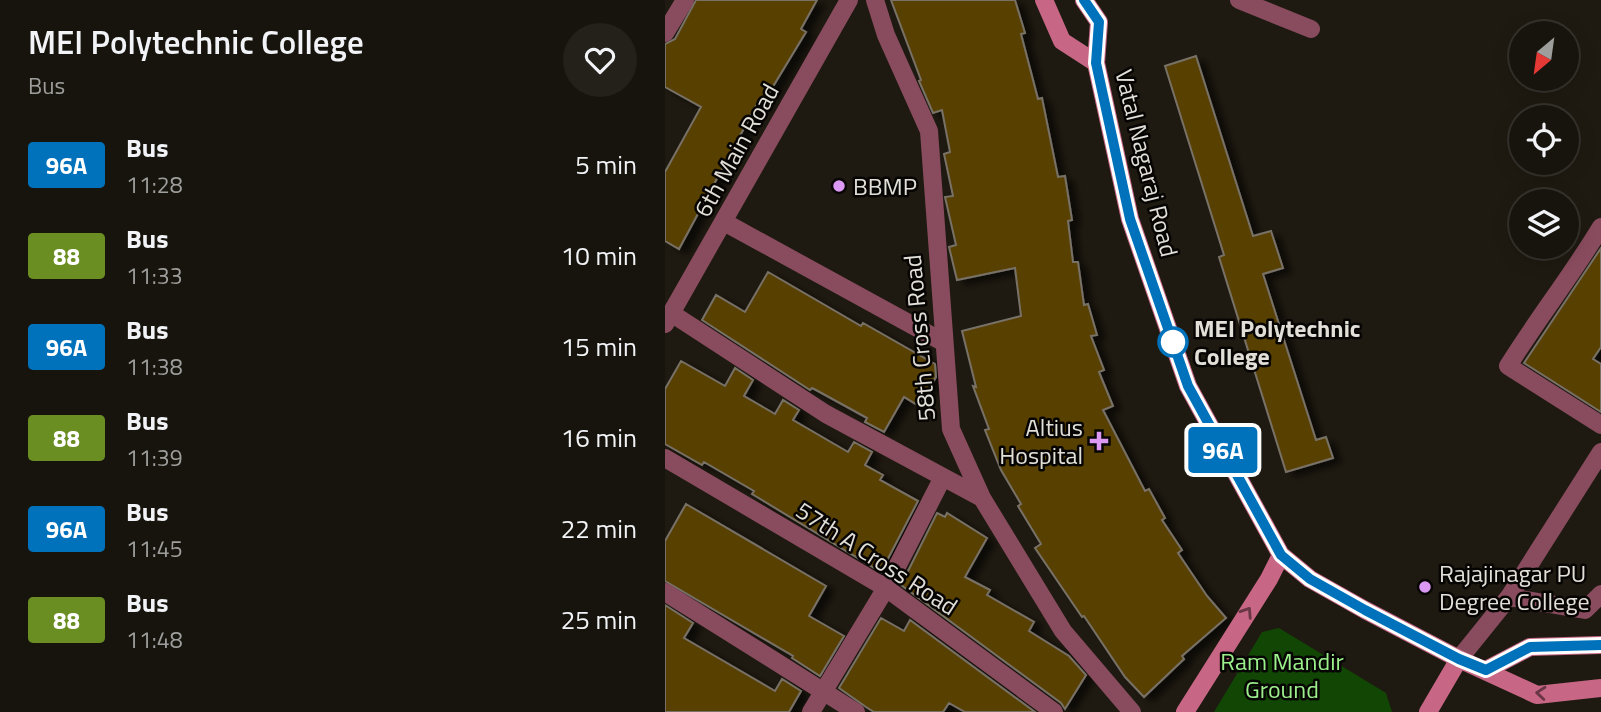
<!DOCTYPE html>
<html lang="en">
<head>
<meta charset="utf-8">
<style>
	body { margin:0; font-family:"Titillium Web",sans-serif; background:#24211b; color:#f1f3f6; height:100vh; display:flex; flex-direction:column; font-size:26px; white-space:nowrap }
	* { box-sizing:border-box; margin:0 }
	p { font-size:23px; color:#9e9e9d }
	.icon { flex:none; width:38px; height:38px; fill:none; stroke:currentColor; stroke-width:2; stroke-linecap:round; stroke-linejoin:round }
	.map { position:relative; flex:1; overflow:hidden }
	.side { display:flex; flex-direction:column; background:#17140d; width:665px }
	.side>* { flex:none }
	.badge { padding:0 14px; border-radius:5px; font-size:24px; line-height:46px }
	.needle { width:46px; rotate:209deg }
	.buttons { position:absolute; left:844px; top:21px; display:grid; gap:14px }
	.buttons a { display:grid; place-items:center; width:70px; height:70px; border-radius:50%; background:#17140d; box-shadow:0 4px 18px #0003,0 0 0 2px #36332e; font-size:35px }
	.map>.badge { position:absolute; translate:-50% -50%; box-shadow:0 0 0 4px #fff }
	.round { display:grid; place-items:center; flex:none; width:74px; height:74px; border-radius:37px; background:#24211b }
	.overview { display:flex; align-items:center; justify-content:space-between; height:119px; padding:0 28px }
	h1 { font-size:33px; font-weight:600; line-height:52px }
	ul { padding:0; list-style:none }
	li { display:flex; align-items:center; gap:21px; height:91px; padding:0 28px }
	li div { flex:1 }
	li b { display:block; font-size:26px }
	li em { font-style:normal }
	li .badge { min-width:77px; font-weight:700; text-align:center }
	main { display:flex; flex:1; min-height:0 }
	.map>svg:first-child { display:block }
</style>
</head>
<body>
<main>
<section class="side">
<div class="overview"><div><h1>MEI Polytechnic College</h1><p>Bus</p></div><a class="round"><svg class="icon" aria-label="heart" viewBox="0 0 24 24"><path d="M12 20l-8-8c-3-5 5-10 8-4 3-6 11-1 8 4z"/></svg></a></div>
<ul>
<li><span class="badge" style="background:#0072bc;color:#fff">96A</span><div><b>Bus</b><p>11:28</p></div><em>5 min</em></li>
<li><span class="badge" style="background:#6b8e23;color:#fff">88</span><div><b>Bus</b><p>11:33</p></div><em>10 min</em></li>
<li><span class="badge" style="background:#0072bc;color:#fff">96A</span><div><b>Bus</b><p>11:38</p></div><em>15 min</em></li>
<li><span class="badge" style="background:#6b8e23;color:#fff">88</span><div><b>Bus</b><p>11:39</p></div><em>16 min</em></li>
<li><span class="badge" style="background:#0072bc;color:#fff">96A</span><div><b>Bus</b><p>11:45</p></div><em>22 min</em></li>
<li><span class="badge" style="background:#6b8e23;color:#fff">88</span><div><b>Bus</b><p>11:48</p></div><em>25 min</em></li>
</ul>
</section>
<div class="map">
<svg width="936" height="712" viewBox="0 0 936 712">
	<defs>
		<filter id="shadow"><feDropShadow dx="8" dy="4.5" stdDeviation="3.5" flood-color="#0009"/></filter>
	</defs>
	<rect width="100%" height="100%" fill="#1f1a11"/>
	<path fill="#114605" d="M614,628L721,693L727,712H549L597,632Z"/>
	<path fill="#583f06" stroke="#787166" stroke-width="2" filter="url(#shadow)" d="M31,0H152L136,29L141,32L95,108L91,106L14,249L0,241V172L36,107L0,87V44L10,39Z
		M226,0H350L360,33L356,34L373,99L377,98L393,177L400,176L407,220L403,221L408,262H413L419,305L423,304L432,335L426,336L439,370L434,372L448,406L438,410L480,491L484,489L500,518L497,520L517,550L513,553L542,596L561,618L517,656L519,659L479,697L460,677L419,616L417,617L370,548L376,544L353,506L356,504L336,470L320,430L324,429L308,386L311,387L297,331L356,316L350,268L292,280L284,247L291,245L280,197L288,196L279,154L285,152L277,110L268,113L254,81L256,80Z
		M531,56L588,236L606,231L618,268L598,274L651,440L661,437L668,458L621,472L554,257L559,255L500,66Z
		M936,248V347L928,359L936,364V412L859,363Z
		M103,272L196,326L198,323L270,364L271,377L254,406L239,397L219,432L200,422L202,418L151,390L147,388L145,390L37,320L51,295L80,312Z
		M16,361L60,386L70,368L88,380L79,396L110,414L118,400L134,410L128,420L183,452L189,442L207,452L200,465L218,475L215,480L253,501L216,572L87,494L89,491L39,462L37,465L0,444V389Z
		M21,504L161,586L144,616L179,636L155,676L127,658L128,656L0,581V541Z
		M272,513L280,517L282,513L322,538L300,577L325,590L322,595L369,622L364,631L404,656L421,675L400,709L396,703L236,585Z
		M0,605L28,623L19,638L110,691L117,679L136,691L124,712H0Z
		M216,618L239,631L245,620L370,712H300L284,703L278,712H209L201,707L174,688Z"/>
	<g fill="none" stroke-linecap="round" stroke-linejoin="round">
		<path stroke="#894c5e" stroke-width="18" d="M210,0L221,35L264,131L286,429L317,498L398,631L467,712
			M574,0L646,29
			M0,33L20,0
			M59,222L278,342
			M936,227C907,275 873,318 843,366L936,425
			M6,313L161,414L317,498
			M0,324L184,0
			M0,458L221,588L389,712
			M0,592L191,712
			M844,597L920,610L936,594
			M794,659L844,597L936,452
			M146,712L221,588L278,477"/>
		<path stroke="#c86785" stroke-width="18" d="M379,0L397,41L431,63
			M419,0L434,22L431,63L465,219L523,386L616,555L645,579L700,610L794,659L872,695L936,688
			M821,670L865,647L936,645
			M520,712L604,579L616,555
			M763,712L794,659"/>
	</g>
	<defs><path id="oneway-chevron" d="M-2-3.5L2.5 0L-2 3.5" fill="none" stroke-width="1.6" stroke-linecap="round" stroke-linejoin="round" transform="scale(1.75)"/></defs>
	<g stroke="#683644">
		<use href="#oneway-chevron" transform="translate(582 612) rotate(-57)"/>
		<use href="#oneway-chevron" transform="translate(876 693) rotate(-175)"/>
	</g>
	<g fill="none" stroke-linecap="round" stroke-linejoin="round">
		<g stroke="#fff" stroke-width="16">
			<path id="line" d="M419,0L434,22L431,63L465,219L523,386L616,555L645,579L700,610L794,659L821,670L865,647L936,645"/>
		</g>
		<use href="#line" stroke="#0072bc" stroke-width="10"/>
	</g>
	<g fill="#dc99f4" stroke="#070503" stroke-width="2.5">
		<circle cx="174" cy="186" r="7"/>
		<path d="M430.5 430.5h7v7h7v7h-7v7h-7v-7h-7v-7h7z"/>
		<circle cx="760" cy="587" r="7"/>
	</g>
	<circle fill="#fff" stroke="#0072bc" stroke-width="3.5" cx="508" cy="342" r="14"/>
	<g text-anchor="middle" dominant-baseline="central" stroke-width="5" stroke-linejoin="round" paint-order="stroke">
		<g font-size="24" fill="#e2ded8" stroke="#070503">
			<text transform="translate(71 150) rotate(-61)">6th Main Road</text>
			<text transform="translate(482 163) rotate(76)">Vatal Nagaraj Road</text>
			<text transform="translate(254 338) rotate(-95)">58th Cross Road</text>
			<text transform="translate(212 558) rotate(33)">57th A Cross Road</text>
		</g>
		<g font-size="24" fill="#e2ded8" stroke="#070503" text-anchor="start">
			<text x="188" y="186">BBMP</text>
			<text x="418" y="427" text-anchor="end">Altius<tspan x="418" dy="28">Hospital</tspan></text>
			<text x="774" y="573">Rajajinagar PU<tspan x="774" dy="28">Degree College</tspan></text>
		</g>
		<g font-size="24" font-weight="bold" fill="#e2ded8" stroke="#070503" text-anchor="start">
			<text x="529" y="328">MEI Polytechnic<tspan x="529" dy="28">College</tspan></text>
		</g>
		<g font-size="24" fill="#9cf08c" stroke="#070503">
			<text x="617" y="661">Ram Mandir<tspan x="617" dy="28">Ground</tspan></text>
		</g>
	</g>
</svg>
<div class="buttons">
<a><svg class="needle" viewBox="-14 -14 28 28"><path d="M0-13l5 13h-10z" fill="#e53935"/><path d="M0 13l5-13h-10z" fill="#9e9e9d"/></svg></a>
<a><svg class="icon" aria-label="locate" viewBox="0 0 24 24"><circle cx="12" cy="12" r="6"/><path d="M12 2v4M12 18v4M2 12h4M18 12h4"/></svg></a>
<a><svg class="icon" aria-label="layers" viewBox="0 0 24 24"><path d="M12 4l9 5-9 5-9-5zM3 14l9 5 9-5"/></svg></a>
</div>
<b class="badge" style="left:558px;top:450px;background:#0072bc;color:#fff">96A</b>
</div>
</main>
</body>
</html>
